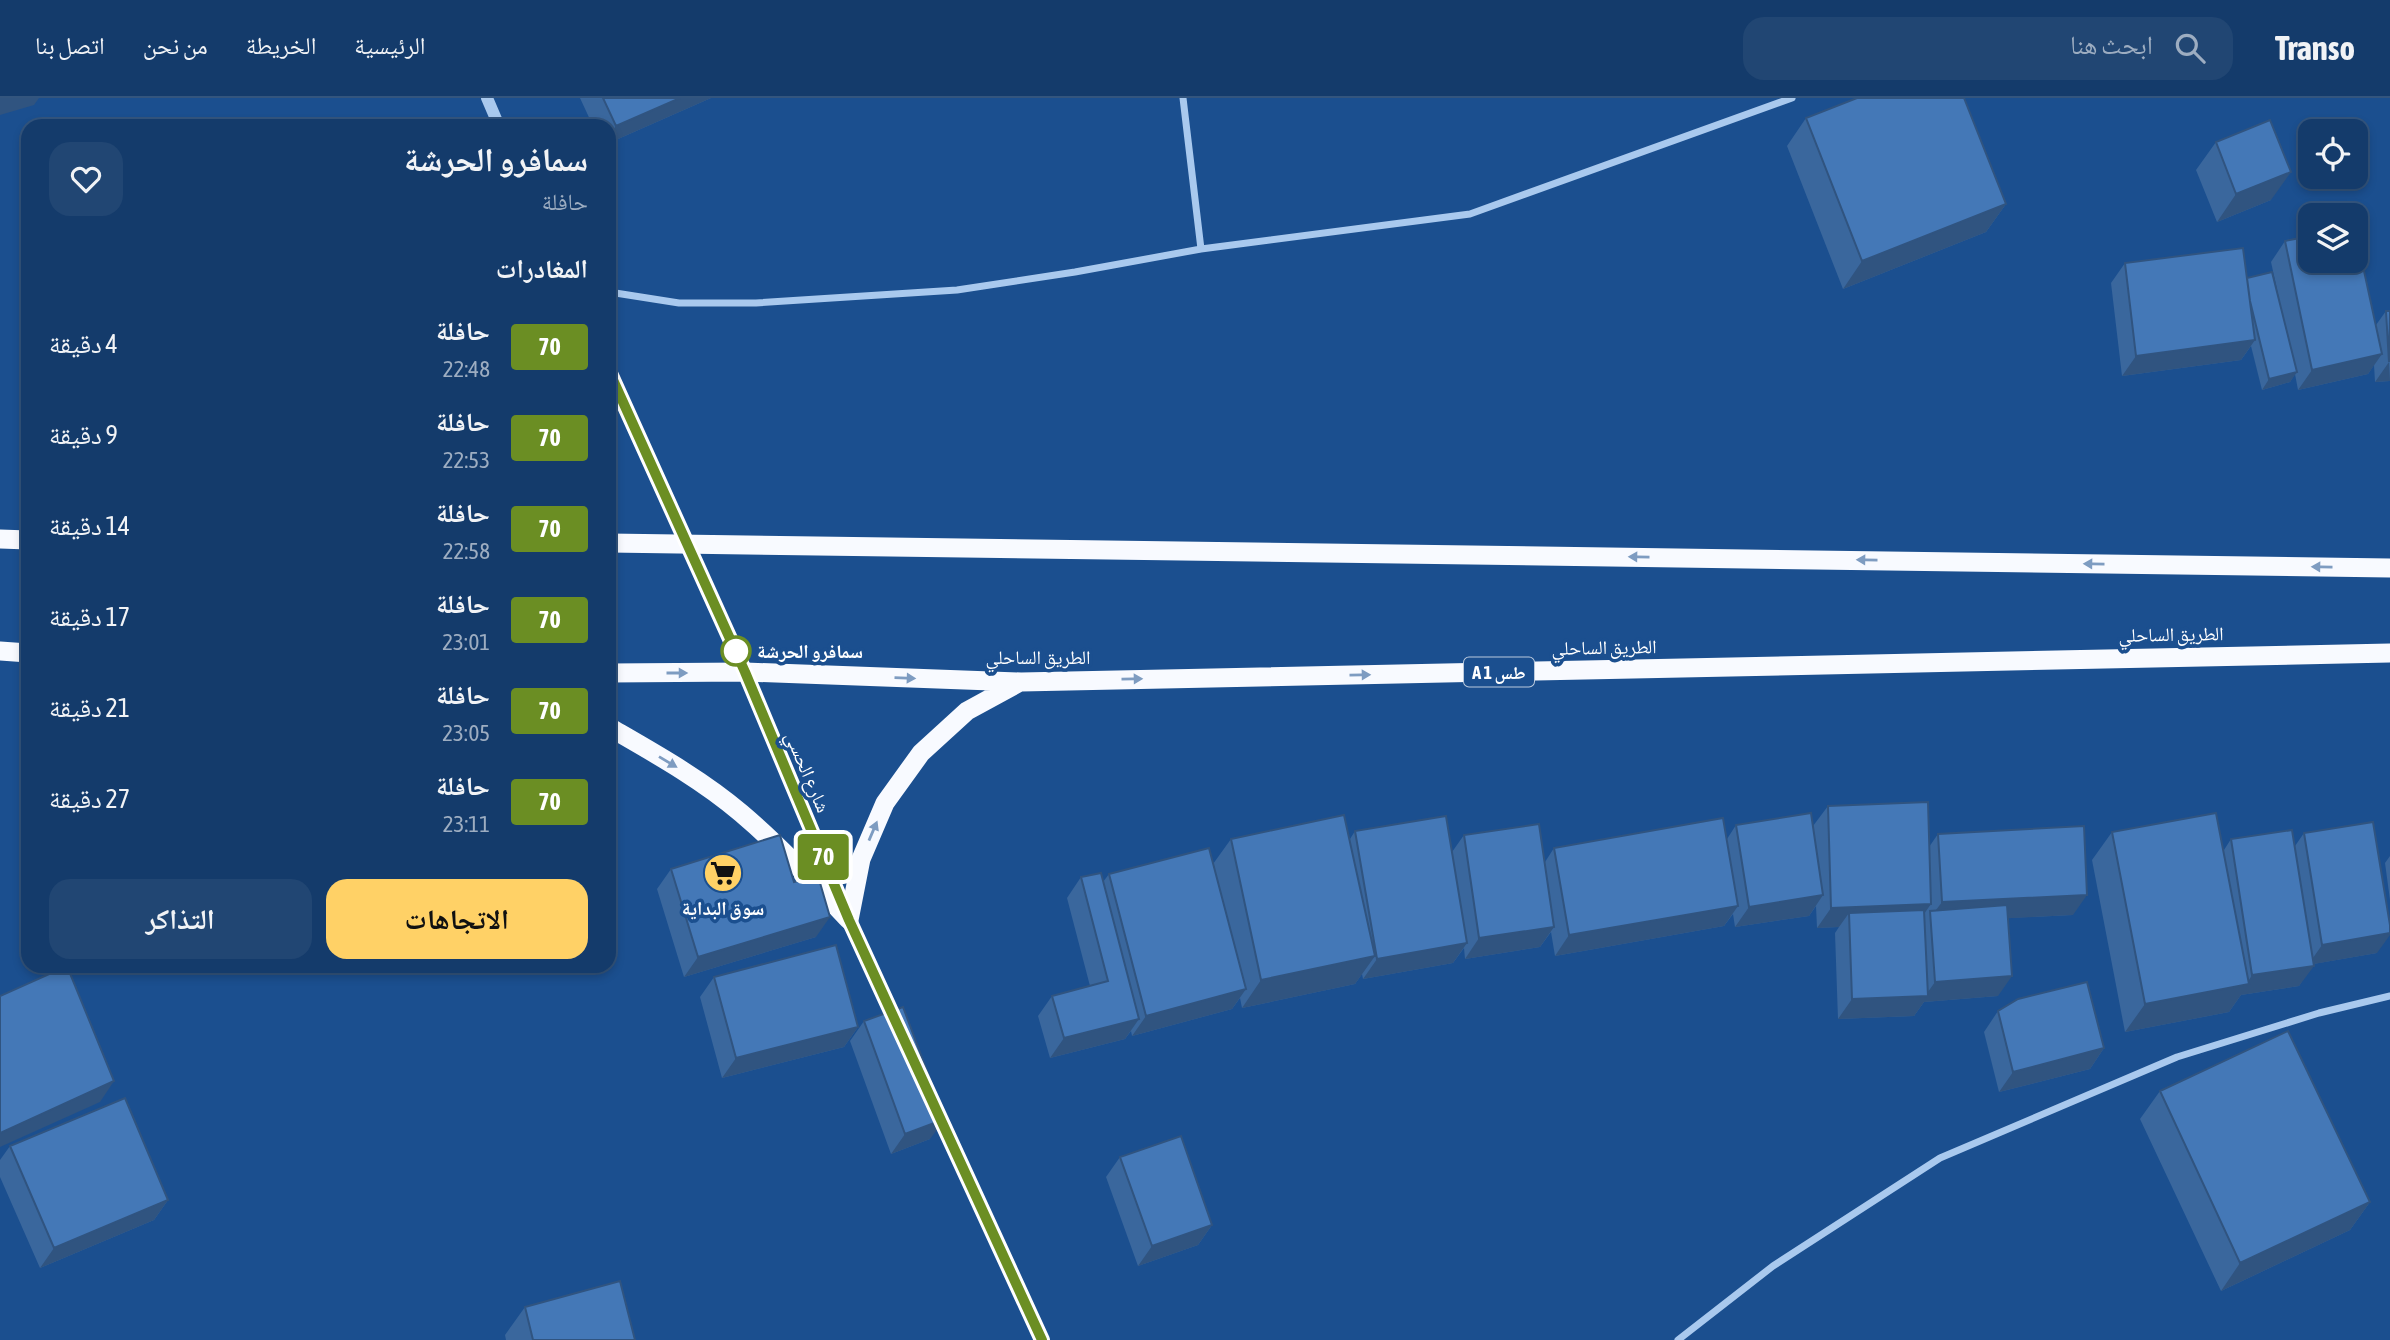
<!DOCTYPE html>
<html lang="ar">
<head>
<meta charset="utf-8">
<style>
	body { margin:0; font-family:"Asap Condensed","Noto Naskh Arabic",sans-serif; background:#214673; color:#f1f3f6; direction:rtl; height:100vh; display:flex; flex-direction:column; font-size:26px; white-space:nowrap }
	* { box-sizing:border-box; margin:0 }
	p { font-size:23px; color:#9dadc1 }
	.icon { flex:none; width:38px; height:38px; fill:none; stroke:currentColor; stroke-width:2; stroke-linecap:round; stroke-linejoin:round }
	.map { position:relative; flex:1; overflow:hidden; direction:ltr }
	.sheet { position:absolute; left:21px; top:21px; width:595px; height:854px; display:flex; flex-direction:column; background:#143b6b; border-radius:21px; box-shadow:0 4px 10px #0003,0 0 0 2px #33557e; direction:rtl }
	.sheet>* { flex:none }
	.badge { padding:0 14px; border-radius:5px; font-size:24px; line-height:46px }
	.controls { position:absolute; left:2298px; top:21px; display:grid; gap:14px }
	.controls a { display:grid; place-items:center; width:70px; height:70px; border-radius:14px; background:#143b6b; box-shadow:0 4px 10px #0003,0 0 0 2px #33557e; font-size:35px }
	.map>.badge { position:absolute; translate:-50% -50%; box-shadow:0 0 0 4px #fff }
	h2 { padding:0 28px; font-size:26px; line-height:63px }
	.round { display:grid; place-items:center; flex:none; width:74px; height:74px; border-radius:21px; background:#214673 }
	.overview { display:flex; align-items:center; justify-content:space-between; height:119px; padding:0 28px }
	h1 { font-size:33px; font-weight:700; line-height:52px }
	.button { display:flex; gap:14px; margin-top:auto; padding:14px 28px }
	.button a { flex:1; height:80px; border-radius:21px; background:#ffd166; color:#111; font-size:28px; font-weight:700; line-height:80px; text-align:center }
	.button a+a { background:#214673; color:#f1f3f6 }
	ul { padding:0; list-style:none }
	li { display:flex; align-items:center; gap:21px; height:91px; padding:0 28px }
	li div { flex:1 }
	li b { display:block; font-size:26px }
	li em { font-style:normal }
	li .badge { min-width:77px; font-weight:700; text-align:center }
	header { display:flex; align-items:center; gap:42px; box-sizing:border-box; height:98px; padding:0 35px; background:#143b6b; border-bottom:2px solid #33557e }
	header strong { font-size:33px }
	nav { display:flex; gap:38px; margin-inline-start:auto; font-size:24px }
	.search { width:490px; height:63px; background:#214673; display:flex; align-items:center; gap:18px; box-sizing:border-box; padding:0 24px; border-radius:21px; color:#9dadc1; font-size:26px }
	.map>svg:first-child { display:block }
</style>
</head>
<body>
<header>
<strong>Transo</strong>
<div class="search"><svg class="icon" aria-label="search" viewBox="0 0 24 24"><circle cx="10" cy="10" r="6"/><path d="M15 15l6 6"/></svg>ابحث هنا</div>
<nav><a>الرئيسية</a><a>الخريطة</a><a>من نحن</a><a>اتصل بنا</a></nav>
</header>
<div class="map">
<svg width="2390" height="1242" viewBox="0 0 2390 1242">
	<rect width="100%" height="100%" fill="#1b4f8f"/>
	<g fill="none" stroke-linecap="round" stroke-linejoin="round">
		<path stroke="#a9c9ee" stroke-width="7" d="M1183,0L1201,151
			M609,194L679,205H756L957,192L1075,174L1201,151L1470,116L1792,0
			M1678,1242L1773,1168L1940,1060L2177,959L2319,915L2390,898"/>
		<path stroke="#a9c9ee" stroke-width="12" d="M487,0L499,28
			M609,273L745,574L849,822L897,926
			M935,1010L1042,1242"/>
		<path stroke="#f8faff" stroke-width="19" d="M0,441L28,442
			M609,445L2390,470
			M0,553L28,555
			M609,575L745,574L1021,584L2390,555
			M609,629C654,655 701,681 741,715C780,748 814,785 849,822
			M849,822L861,761L885,705L921,655L967,613L1020,584"/>
	</g>
	<path fill="#3a679d" d="M580,0H711L609,45V28H593Z
		M1806,20L2006,106L1986,134L1843,191L1787,48Z
		M2216,44L2271,102L2217,124L2196,72Z
		M2285,143L2376,227L2386,213H2390V283L2375,284L2374,267L2368,276L2298,292L2295,276L2290,284L2262,292L2251,248L2241,262L2122,278L2111,185L2125,165L2247,180L2280,205L2271,164Z
		M1828,708L1929,749L1938,736L2073,817L2008,820L1998,898L1924,904L1914,918L1838,921L1835,835L1839,829L1817,830L1816,808L1809,818L1735,829L1733,816L1724,828L1555,858L1551,834L1540,849L1465,861L1464,850L1453,865L1363,881L1362,876L1355,886L1242,910L1240,900L1232,911L1132,938L1131,933L1125,941L1050,960L1038,918L1052,898L1090,888L1067,800L1081,779L1103,784L1109,776L1213,766L1231,741H1350L1355,733L1452,754L1464,737L1545,764L1554,750L1727,741L1736,727L1814,733L1813,728Z
		M2112,734L2224,752L2231,741L2295,748L2304,735L2377,855L2313,866L2299,888L2241,897L2229,914L2125,934L2092,762Z
		M2390,758V802L2385,765Z
		M671,771L794,784L816,839L684,879L657,791Z
		M714,879L858,929L844,949L722,980L700,899Z
		M1998,913L2104,950L2090,971L1999,994L1984,934Z
		M864,923L930,1041L891,1056L850,943Z
		M2160,993L2370,1104L2350,1132L2221,1193L2140,1021Z
		M10,1048L168,1102L154,1122L40,1170L0,1079V1062Z
		M1120,1059L1212,1127L1198,1147L1138,1168L1106,1079Z
		M525,1209L635,1242H506L505,1237Z"/>
	<path fill="#305480" d="M0,0H39L34,7L0,17Z
		M680,0H711L609,45V38L616,28Z
		M2291,74L2271,102L2217,124L2236,96Z
		M2006,106L1986,134L1843,191L1862,163Z
		M2255,242L2241,262L2122,278L2136,258Z
		M2382,256L2368,276L2298,292L2312,272Z
		M2389,264L2390,283L2375,284Z
		M2297,274L2290,284L2262,292L2269,281Z
		M1823,797L1809,818L1735,829L1749,809Z
		M2087,797L2073,817L1930,824V820L1942,804Z
		M1931,806L1917,826L1849,815L1839,829L1817,830L1831,810Z
		M1738,808L1724,828L1555,858L1569,837Z
		M830,819L816,839L684,879L698,859Z
		M1554,829L1540,849L1465,861L1479,840Z
		M2390,835V837L2377,855L2308,867L2322,847Z
		M1467,845L1453,865L1363,881L1377,861Z
		M1375,858L1355,886L1242,910L1261,882Z
		M2314,868L2299,888L2241,897L2229,914L2125,934L2145,906L2246,887L2252,877Z
		M2012,878L1998,898L1924,904L1914,918L1838,921L1852,901L1925,898L1935,884Z
		M1246,891L1232,911L1132,938L1146,918Z
		M1139,921L1125,941L1050,960L1064,940Z
		M858,929L844,949L722,980L736,960Z
		M2104,950L2090,971L1999,994L2013,974Z
		M114,983L100,1004L0,1049V1035Z
		M945,1021L930,1041L891,1056L905,1036Z
		M168,1102L154,1122L40,1170L54,1150Z
		M2370,1104L2350,1132L2221,1193L2240,1165Z
		M1212,1127L1198,1147L1138,1168L1152,1148Z"/>
	<path fill="#4478b7" stroke="#305480" stroke-width="2" d="M603,0H680L616,28Z
		M1857,0H1964L2006,106L1862,163L1806,20Z
		M2270,22L2291,74L2236,96L2216,44Z
		M2356,136L2382,256L2312,272L2285,143L2310,138V163H2356Z
		M2243,150L2255,242L2136,258L2125,165Z
		M2272,174L2297,274L2269,281L2250,203L2247,180Z
		M2386,213H2390L2389,264Z
		M1928,704L1931,806L1831,810L1828,708Z
		M1811,715L1823,797L1749,809L1736,727Z
		M2216,715L2249,886L2145,906L2112,734Z
		M1344,717L1375,858L1261,882L1231,741Z
		M1446,718L1467,845L1377,861L1355,733Z
		M1723,720L1738,808L1569,837L1554,750Z
		M2373,724L2390,827V835L2322,847L2304,735Z
		M1539,726L1554,829L1479,840L1464,737Z
		M2084,728L2087,797L1942,804L1938,736Z
		M2292,732L2314,868L2252,877L2231,741Z
		M780,737L794,784L818,778L830,819L698,859L671,771Z
		M1209,750L1246,891L1146,918L1109,776Z
		M1101,775L1139,921L1064,940L1052,898L1108,883L1081,779Z
		M2007,807L2012,878L1935,884L1930,813Z
		M1924,812L1928,898L1852,901L1849,815Z
		M836,847L858,929L736,960L714,879Z
		M67,868L114,983L0,1035V898Z
		M2087,884L2104,950L2013,974L1998,913L2018,901Z
		M903,909L945,1021L905,1036L864,923Z
		M2288,933L2370,1104L2240,1165L2160,993Z
		M125,1000L168,1102L54,1150L10,1048Z
		M1181,1038L1212,1127L1152,1148L1120,1059Z
		M620,1183L635,1242H533L525,1209Z"/>
	<defs><path id="oneway-solid" d="M-6-.8H1V-3.2L6.5 0L1 3.2V.8H-6Z" transform="scale(1.75)"/></defs>
	<g fill="#7e9cc1">
		<use href="#oneway-solid" transform="translate(1639 459) rotate(-179)"/>
		<use href="#oneway-solid" transform="translate(1867 462) rotate(-179)"/>
		<use href="#oneway-solid" transform="translate(2094 466) rotate(-179)"/>
		<use href="#oneway-solid" transform="translate(2322 469) rotate(-179)"/>
		<use href="#oneway-solid" transform="translate(677 575)"/>
		<use href="#oneway-solid" transform="translate(1360 577) rotate(-1)"/>
		<use href="#oneway-solid" transform="translate(905 580) rotate(2)"/>
		<use href="#oneway-solid" transform="translate(1132 581) rotate(-1)"/>
		<use href="#oneway-solid" transform="translate(668 664) rotate(31)"/>
		<use href="#oneway-solid" transform="translate(873 733) rotate(-67)"/>
	</g>
	<g fill="none" stroke-linecap="round" stroke-linejoin="round">
		<g stroke="#fff" stroke-width="16">
			<path id="line" d="M609,273L745,574L849,822L1042,1242"/>
		</g>
		<use href="#line" stroke="#6b8e23" stroke-width="10"/>
	</g>
	<defs>
		<g id="supermarket-disc" transform="scale(2.0125)"><circle r="9.5" fill="#ffd166" stroke="#1b4f8f"/><path d="M-6-5.5h2.5l.6 2H6L4.5 2H-2.5L-4.4-4H-6ZM-1.5 3.2a1.3 1.3 0 1 0 .1 0ZM3 3.2a1.3 1.3 0 1 0 .1 0Z" fill="#111"/></g>
	</defs>
	<g fill-rule="evenodd">
		<use href="#supermarket-disc" x="723" y="775"/>
	</g>
	<circle fill="#fff" stroke="#6b8e23" stroke-width="3.5" cx="736" cy="553" r="14"/>
	<g text-anchor="middle" dominant-baseline="central" stroke-width="7" stroke-linejoin="round" paint-order="stroke">
		<rect fill="#1b4f8f" stroke="#bbcadd" stroke-width="2" x="1464" y="559.5" width="70" height="29" rx="5"/>
		<g font-size="18" font-weight="bold" fill="#fff">
			<text x="1499" y="574">A 1 طس</text>
		</g>
		<g font-size="19" fill="#fff" stroke="#1b4f8f">
			<text transform="translate(2171 536) rotate(-1)">الطريق الساحلي</text>
			<text transform="translate(1604 549) rotate(-1)">الطريق الساحلي</text>
			<text x="1038" y="559">الطريق الساحلي</text>
			<text transform="translate(808 674) rotate(67)">شارع الحسي</text>
		</g>
		<g font-size="19" font-weight="bold" fill="#fff" stroke="#1b4f8f" text-anchor="start">
			<text x="757" y="553">سمافرو الحرشة</text>
		</g>
		<g font-size="19" font-weight="bold" fill="#fff" stroke="#1b4f8f">
			<text x="723" y="810">سوق البداية</text>
		</g>
	</g>
</svg>
<div class="controls">
<a><svg class="icon" aria-label="locate" viewBox="0 0 24 24"><circle cx="12" cy="12" r="6"/><path d="M12 2v4M12 18v4M2 12h4M18 12h4"/></svg></a>
<a><svg class="icon" aria-label="layers" viewBox="0 0 24 24"><path d="M12 4l9 5-9 5-9-5zM3 14l9 5 9-5"/></svg></a>
</div>
<b class="badge" style="left:823px;top:759px;background:#6b8e23;color:#fff">70</b>
<section class="sheet">
<div class="overview"><div><h1>سمافرو الحرشة</h1><p>حافلة</p></div><a class="round"><svg class="icon" aria-label="heart" viewBox="0 0 24 24"><path d="M12 20l-8-8c-3-5 5-10 8-4 3-6 11-1 8 4z"/></svg></a></div>
<h2>المغادرات</h2>
<ul>
<li><span class="badge" style="background:#6b8e23;color:#fff">70</span><div><b>حافلة</b><p>22:48</p></div><em>4 دقيقة</em></li>
<li><span class="badge" style="background:#6b8e23;color:#fff">70</span><div><b>حافلة</b><p>22:53</p></div><em>9 دقيقة</em></li>
<li><span class="badge" style="background:#6b8e23;color:#fff">70</span><div><b>حافلة</b><p>22:58</p></div><em>14 دقيقة</em></li>
<li><span class="badge" style="background:#6b8e23;color:#fff">70</span><div><b>حافلة</b><p>23:01</p></div><em>17 دقيقة</em></li>
<li><span class="badge" style="background:#6b8e23;color:#fff">70</span><div><b>حافلة</b><p>23:05</p></div><em>21 دقيقة</em></li>
<li><span class="badge" style="background:#6b8e23;color:#fff">70</span><div><b>حافلة</b><p>23:11</p></div><em>27 دقيقة</em></li>
</ul>
<div class="button"><a>الاتجاهات</a><a>التذاكر</a></div>
</section>
</div>
</body>
</html>
